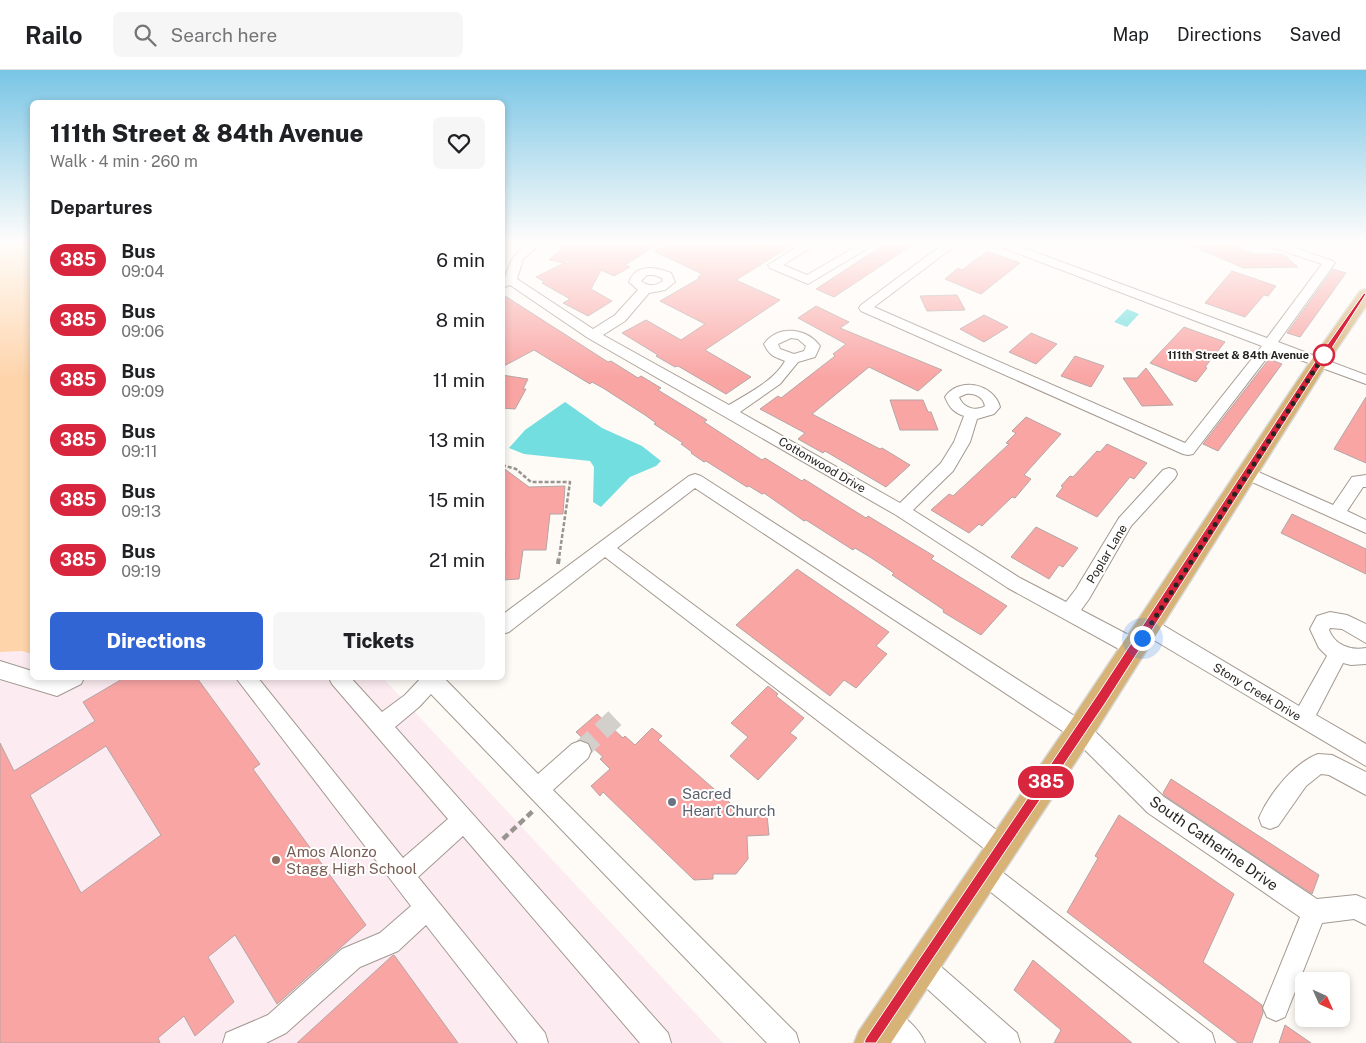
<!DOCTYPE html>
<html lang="en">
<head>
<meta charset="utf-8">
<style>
	body { margin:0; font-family:"Public Sans",sans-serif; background:#f6f6f6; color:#202124; height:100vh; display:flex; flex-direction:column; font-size:19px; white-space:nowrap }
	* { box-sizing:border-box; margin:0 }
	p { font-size:16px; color:#757577 }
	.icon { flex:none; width:28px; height:28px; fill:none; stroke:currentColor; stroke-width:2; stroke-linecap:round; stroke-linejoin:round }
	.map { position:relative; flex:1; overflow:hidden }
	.panel { position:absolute; left:30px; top:30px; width:475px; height:580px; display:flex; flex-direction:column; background:#fff; border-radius:8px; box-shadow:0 2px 8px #0003 }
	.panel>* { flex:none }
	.badge { padding:0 10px; border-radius:16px; font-size:18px; line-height:32px }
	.needle { width:32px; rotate:135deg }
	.fabs { position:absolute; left:1295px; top:902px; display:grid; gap:10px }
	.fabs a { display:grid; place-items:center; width:55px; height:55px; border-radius:8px; background:#fff; box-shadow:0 2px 8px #0003; font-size:25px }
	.you { position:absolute; width:25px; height:25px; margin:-12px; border:4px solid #fff; border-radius:50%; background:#1a73e8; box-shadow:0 0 0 8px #1a73e833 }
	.map>.badge { position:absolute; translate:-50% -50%; box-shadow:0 0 0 2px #fff }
	h2 { padding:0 20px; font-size:19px; line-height:45px }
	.round { display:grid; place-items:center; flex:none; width:52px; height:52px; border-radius:8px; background:#f6f6f6 }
	.headline { display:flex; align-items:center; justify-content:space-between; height:85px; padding:0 20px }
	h1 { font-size:24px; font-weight:800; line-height:38px }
	.action { display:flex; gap:10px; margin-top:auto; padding:10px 20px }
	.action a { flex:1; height:58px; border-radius:8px; background:#3265d4; color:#fff; font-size:20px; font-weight:800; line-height:58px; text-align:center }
	.action a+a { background:#f6f6f6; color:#202124 }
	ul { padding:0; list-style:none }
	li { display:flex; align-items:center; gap:15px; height:60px; padding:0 20px }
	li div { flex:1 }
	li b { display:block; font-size:19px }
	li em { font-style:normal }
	li .badge { min-width:55px; font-weight:700; text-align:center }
	header { display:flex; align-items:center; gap:30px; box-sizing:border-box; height:70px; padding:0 25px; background:#fff; border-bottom:1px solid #e0e0e0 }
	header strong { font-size:24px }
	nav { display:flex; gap:28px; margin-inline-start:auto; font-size:18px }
	.search { width:350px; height:45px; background:#f6f6f6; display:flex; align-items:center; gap:12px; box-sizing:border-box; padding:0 18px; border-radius:8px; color:#757577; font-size:19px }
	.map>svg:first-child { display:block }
</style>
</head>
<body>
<header>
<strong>Railo</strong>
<div class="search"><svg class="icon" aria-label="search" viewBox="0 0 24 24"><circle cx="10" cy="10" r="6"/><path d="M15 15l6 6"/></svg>Search here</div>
<nav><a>Map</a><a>Directions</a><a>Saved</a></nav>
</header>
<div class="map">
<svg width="1366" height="973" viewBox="0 0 1366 973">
	<rect width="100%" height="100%" fill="#fefaf6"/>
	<path fill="#fcecf1" d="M32,255V608H383L723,973H0V264Z"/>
	<path fill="#fed4ab" d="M0,172H32V584L22,581L0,582Z"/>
	<path fill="#72dee0" d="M1127,239L1139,244L1127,257L1114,252Z
		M565,332L602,358L642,376L661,391L656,396L630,407L601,437L593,432L594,397L590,391L524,384L509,378L525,360Z"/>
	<path fill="#f9a5a4" stroke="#b4a5a4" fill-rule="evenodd" d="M569,172H662L625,195L630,197L614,206L601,200L591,219L612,231L588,246L563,233L570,229L542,213L545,212L536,207L564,193L549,190Z
		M670,172H797L736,210L780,230L705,280L751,307L726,324L678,296L675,297L656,286L658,285L622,263L646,250L681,270L705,254L660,231L700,208L698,207L702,204L654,181Z
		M888,172H917L834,227L816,219Z
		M1182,172H1225L1254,184H1283L1298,197L1244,198Z
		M987,181L1020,193L981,224L945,209L958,198L962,200Z
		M1333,199L1346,203L1300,267L1287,263Z
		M1232,201L1276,216L1268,226L1264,225L1245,247L1205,233Z
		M502,224L608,292L611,291L638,308L641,306L661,318L658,320L707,350L704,352L762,390L765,388L802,411L804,409L866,448L868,446L934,486L931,489L1007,536L981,565L943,542L944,540L892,505L894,503L870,487L855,478L853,480L806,450L804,451L764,423L762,424L749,416L747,417L706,391L704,392L691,383L692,382L681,374L683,373L654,354L656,353L645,345L603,318L592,312L590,314L534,280L502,297Z
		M957,225L965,240L927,241L920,226Z
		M816,236L849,252L840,258L942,300L918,321L869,297L812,344L880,379L882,378L910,395L886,417L825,381L823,383L798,369L805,363L760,339L778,326L781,328L835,286L833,284L846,274L798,248Z
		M984,245L1008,257L984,272L960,259Z
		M1184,257L1225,272L1205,297L1207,298L1196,312L1150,293Z
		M1031,263L1057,274L1036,294L1009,282Z
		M1075,286L1104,296L1091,317L1061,306Z
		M1269,289L1282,294L1218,381L1203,374Z
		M1146,298L1173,335L1142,336L1123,308H1137Z
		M502,305L528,309L523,319H526L515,339L502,338Z
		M1366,327V393L1334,379Z
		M890,330H923L928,342H931L938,360H900Z
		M1026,347L1061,364L1024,405L1031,409L1015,428L1012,427L982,456L979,454L969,463L931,440L949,424L953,426L1009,374L1006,373L1016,363L1012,361Z
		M1107,374L1147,393L1134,409L1130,407L1097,447L1056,426L1063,417L1061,416L1070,406L1073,407L1097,381L1100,382Z
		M502,397L529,417L565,416L563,444H550L546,480H523L519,509L502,510L505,481H502Z
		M1292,444L1366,479V504L1281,463Z
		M1036,457L1078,478L1063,497L1059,495L1049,509L1011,487Z
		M797,499L889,562L876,576L887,584L856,618L844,610L830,626L736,555Z
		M124,608H197L260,694L253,699L366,855L277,934L235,865L208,887L234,932L195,966L184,946L158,968L160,973H0V673L14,701L95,651L83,632ZM106,676L161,765L81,823L30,725Z
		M768,616L778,624L776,626L804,648L790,663L797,668L758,710L730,686L748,667L731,653Z
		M597,644L623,668L625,666L635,675L652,658L662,666L658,670L737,739V746L767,745L769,765L747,766L748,789L736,804H713V809L694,810L603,722L600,726L591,716L610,699L600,689L603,687L576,662Z
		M1171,709L1319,805L1312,824L1165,726L1163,723Z
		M1119,745L1234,824L1203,892L1262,935L1263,943L1252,973H1238L1067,842L1098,788L1095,786Z
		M394,885L458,973H297L392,886Z
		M1033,890L1132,973H1054L1061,960L1014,920Z
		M1285,955L1311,973H1279Z"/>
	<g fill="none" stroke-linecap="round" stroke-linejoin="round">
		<path stroke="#d3cfcb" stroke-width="19" stroke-dasharray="19 10" stroke-linecap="butt" d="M580,681L616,647"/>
		<g stroke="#a39990" stroke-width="2">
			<path id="minor" d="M529,172H543L523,189L517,209L593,259L615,245L638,220L629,212C636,193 656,197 671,203L675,212L665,220L649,223L625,251L603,265L729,335C748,323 774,311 785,291C773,286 770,286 764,274C778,254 807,258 820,276L815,287L798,292L780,314L740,342L900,433L941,393L954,372L964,346C953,342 949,337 945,327C959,306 994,314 1000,337L994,344L977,349L970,372L953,401L913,440L1020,508L1066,532L1076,519L1119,448L1163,400L1169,398L1175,400L1177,404L1175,408L1131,456L1089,529L1081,540L1142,572L1145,578L1142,584L1135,586L1128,584L1008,518L896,445L588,268L510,215L502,218V209L505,208C509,191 516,182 529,172ZM647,205H654L662,208L663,211C655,216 649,217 641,211ZM791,268L798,269L806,276L804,281L794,284L780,279L778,274ZM966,324C975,323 983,327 985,336C976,342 963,338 959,327Z
				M805,172H820L783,195L807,205L864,172H878L808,214L770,198L768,195Z
				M946,172H960L874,237L1185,373L1262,276L993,174L991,172H1008L1267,268L1322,194L1263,174L1261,172H1279L1333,191L1335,193L1278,272L1366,305V314L1273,280L1193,384L1188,385L1183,384L861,241L859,238L861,235Z
				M1247,397L1333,435L1352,407L1366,405V417H1363L1347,441L1366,450V463L1241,407L1239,403L1241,399Z
				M695,404L701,406L1087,654L1164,727L1317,829L1356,825L1366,829V855L1354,849L1322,853L1285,947L1276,951L1267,947L1263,938L1300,847L1148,743L1073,668L695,418L617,478L1010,770L1014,778L1010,786L1002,790L994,786L605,487L509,562L502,564V545L689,406Z
				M1330,542L1347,545L1366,554V573L1342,559L1330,558L1329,560C1335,575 1350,581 1366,578V594L1351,595L1343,593L1316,645L1366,674V696L1142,563L1140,557L1142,551L1149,549L1156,551L1299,636L1327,586L1319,578L1310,559L1317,546Z
				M0,591L32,601V608H84L81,614L57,626L0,609Z
				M236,608H258L403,788L448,749L332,614L329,608H351L382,642L405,625L421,608H444L538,704L572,674L580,671L588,674L591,681L588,688L553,720L796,963L799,973H767L431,624L419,637L395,657L668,963L671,973H640L463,766L418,807L545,963L548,973H518L426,855L398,881L360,897L286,963L266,973H223L226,963L268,945L342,879L380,863L411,836Z
				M1318,684L1332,685L1366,702V725L1329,705L1321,704L1306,716L1278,756L1270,759L1262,756L1259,748C1269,724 1294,693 1318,684Z
				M985,791L993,795L1212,963L1215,973H1180L977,811L973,803L977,795Z
				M922,884L931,888L1017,963L1020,973H987L913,906L909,897L913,888Z
				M887,937C902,943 919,958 925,973H892L878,959L874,950L878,941Z"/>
		</g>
		<g stroke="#d8d8d7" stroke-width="3">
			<path id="major" d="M1366,219V236L1328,292L1090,670L891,973H854L859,961L1070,652L1310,292L1360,221Z"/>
		</g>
		<path stroke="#989490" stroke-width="2.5" stroke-dasharray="4 2" stroke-linecap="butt" d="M502,395L516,399L531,412H570L559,488"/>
		<path stroke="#989490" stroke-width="4" stroke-dasharray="5.5 2.5" stroke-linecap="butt" d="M558,494L559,487"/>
		<path stroke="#989490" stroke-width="4.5" stroke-dasharray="7 4" stroke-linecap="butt" d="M503,769L533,741"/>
		<use href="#minor" fill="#fff" fill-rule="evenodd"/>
		<use href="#major" fill="#d8b377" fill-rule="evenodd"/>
	</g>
	<linearGradient id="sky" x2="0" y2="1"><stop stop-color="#79c5e5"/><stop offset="0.56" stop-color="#fffdfb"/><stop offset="1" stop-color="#fffdfb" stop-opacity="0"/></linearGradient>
	<rect width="1366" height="308" fill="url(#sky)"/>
	<path fill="#d7263d" stroke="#fff" d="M1364,223L1366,224L1323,292L1106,632L876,973H864L866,968L1098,624L1315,292Z"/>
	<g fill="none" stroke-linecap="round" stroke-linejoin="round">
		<path stroke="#282420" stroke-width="5" stroke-dasharray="0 9" d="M1142,568L1328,279L1324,285"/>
	</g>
	<circle fill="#fff" stroke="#d7263d" stroke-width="2.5" cx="1324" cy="285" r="10"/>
	<circle fill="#6b7280" stroke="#fff" stroke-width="2" cx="672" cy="732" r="5"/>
	<circle fill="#8d6e63" stroke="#fff" stroke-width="2" cx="276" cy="790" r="5"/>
	<g text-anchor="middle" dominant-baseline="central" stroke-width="4" stroke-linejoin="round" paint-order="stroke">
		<g font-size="11" font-weight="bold" fill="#282420" stroke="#fff" text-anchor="end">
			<text x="1309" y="285">111th Street &amp; 84th Avenue</text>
		</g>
		<g font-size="12" fill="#282420" stroke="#fff">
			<text transform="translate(822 395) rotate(30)">Cottonwood Drive</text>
			<text transform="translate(1107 484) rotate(-59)">Poplar Lane</text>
			<text transform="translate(1257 622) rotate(31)">Stony Creek Drive</text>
		</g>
		<g font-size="15" fill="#5b616d" stroke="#fff" text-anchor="start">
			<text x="682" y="723">Sacred<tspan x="682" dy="17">Heart Church</tspan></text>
		</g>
		<g font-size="15" fill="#282420" stroke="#fff">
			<text transform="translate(1214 773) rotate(35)">South Catherine Drive</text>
		</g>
		<g font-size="15" fill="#785e54" stroke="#fff" text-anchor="start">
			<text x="286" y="781">Amos Alonzo<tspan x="286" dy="17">Stagg High School</tspan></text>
		</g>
	</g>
</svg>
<div class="fabs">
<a><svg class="needle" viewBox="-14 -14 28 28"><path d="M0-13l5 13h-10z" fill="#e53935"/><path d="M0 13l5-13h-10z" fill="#757577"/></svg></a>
</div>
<div class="you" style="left:1142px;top:568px"></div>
<b class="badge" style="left:1046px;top:712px;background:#d7263d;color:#fff">385</b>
<section class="panel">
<div class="headline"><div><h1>111th Street &amp; 84th Avenue</h1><p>Walk · 4 min · 260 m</p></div><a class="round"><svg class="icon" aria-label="heart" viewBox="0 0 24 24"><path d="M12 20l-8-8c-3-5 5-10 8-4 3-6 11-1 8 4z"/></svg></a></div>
<h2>Departures</h2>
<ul>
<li><span class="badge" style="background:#d7263d;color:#fff">385</span><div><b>Bus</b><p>09:04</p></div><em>6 min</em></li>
<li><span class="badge" style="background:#d7263d;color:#fff">385</span><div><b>Bus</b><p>09:06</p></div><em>8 min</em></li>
<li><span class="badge" style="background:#d7263d;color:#fff">385</span><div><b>Bus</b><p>09:09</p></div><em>11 min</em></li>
<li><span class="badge" style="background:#d7263d;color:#fff">385</span><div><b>Bus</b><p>09:11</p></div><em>13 min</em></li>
<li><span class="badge" style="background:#d7263d;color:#fff">385</span><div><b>Bus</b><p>09:13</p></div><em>15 min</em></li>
<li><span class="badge" style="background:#d7263d;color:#fff">385</span><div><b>Bus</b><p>09:19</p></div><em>21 min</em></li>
</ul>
<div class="action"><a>Directions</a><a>Tickets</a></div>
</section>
</div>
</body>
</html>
